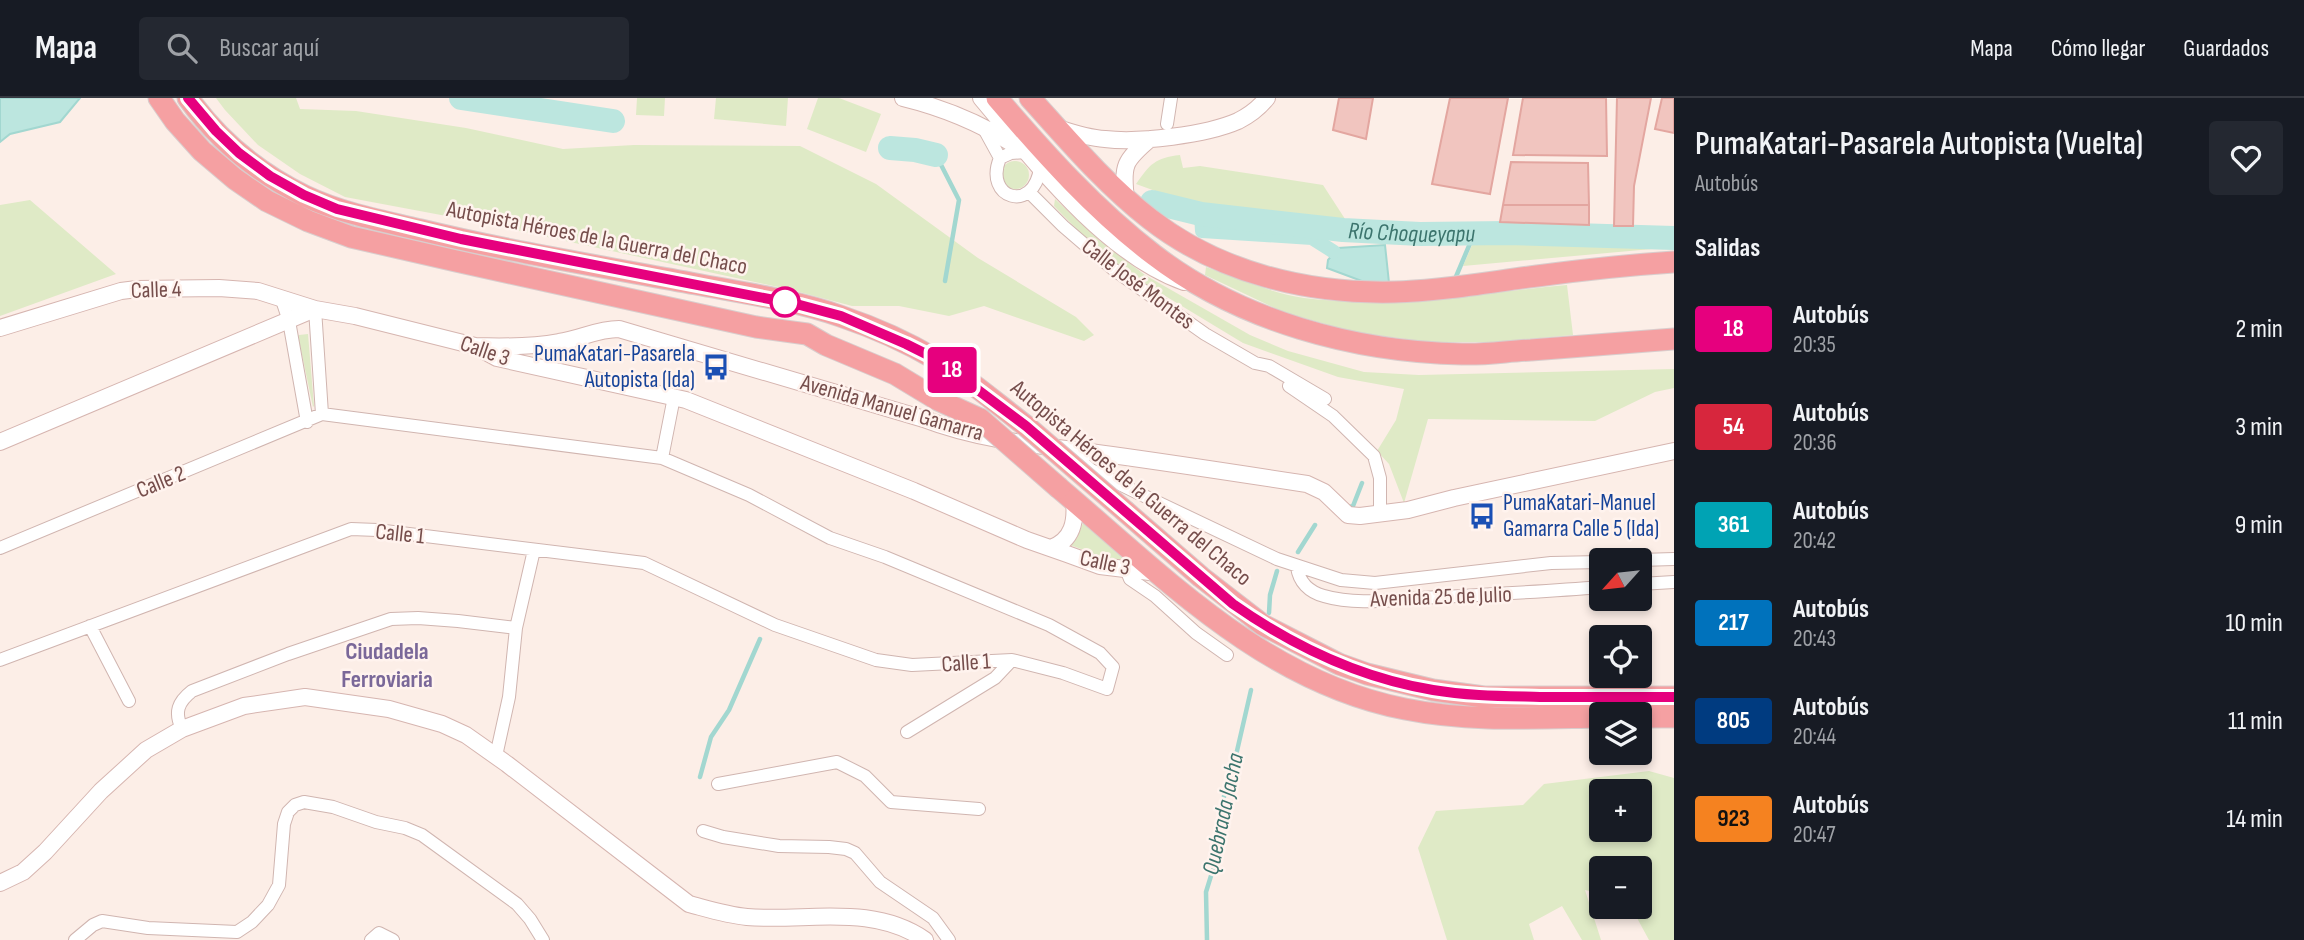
<!DOCTYPE html>
<html lang="es">
<head>
<meta charset="utf-8">
<style>
	body { margin:0; font-family:"Sofia Sans Condensed",sans-serif; background:#242831; color:#f1f3f6; height:100vh; display:flex; flex-direction:column; font-size:26px; white-space:nowrap }
	* { box-sizing:border-box; margin:0 }
	p { font-size:23px; color:#9ea1a6 }
	.icon { flex:none; width:38px; height:38px; fill:none; stroke:currentColor; stroke-width:2; stroke-linecap:round; stroke-linejoin:round }
	.map { position:relative; flex:1; overflow:hidden }
	.sheet { display:flex; flex-direction:column; background:#171b24; width:630px }
	.sheet>* { flex:none }
	.badge { padding:0 14px; border-radius:5px; font-size:24px; line-height:46px }
	.needle { width:46px; rotate:243deg }
	.tools { position:absolute; left:1589px; top:450px; display:grid; gap:14px }
	.tools a { display:grid; place-items:center; width:63px; height:63px; border-radius:7px; background:#171b24; box-shadow:0 4px 10px #0003; font-size:35px }
	.map>.badge { position:absolute; translate:-50% -50%; box-shadow:0 0 0 4px #fff }
	h2 { padding:0 21px; font-size:26px; line-height:63px }
	.round { display:grid; place-items:center; flex:none; width:74px; height:74px; border-radius:7px; background:#242831 }
	.headline { display:flex; align-items:center; justify-content:space-between; height:119px; padding:0 21px }
	h1 { font-size:33px; font-weight:600; line-height:52px }
	ul { padding:0; list-style:none }
	li { display:flex; align-items:center; gap:21px; height:98px; padding:0 21px }
	li div { flex:1 }
	li b { display:block; font-size:26px }
	li em { font-style:normal }
	li .badge { min-width:77px; font-weight:700; text-align:center }
	header { display:flex; align-items:center; gap:42px; box-sizing:border-box; height:98px; padding:0 35px; background:#171b24; border-bottom:2px solid #363941 }
	header strong { font-size:33px }
	nav { display:flex; gap:38px; margin-inline-start:auto; font-size:24px }
	.search { width:490px; height:63px; background:#242831; display:flex; align-items:center; gap:18px; box-sizing:border-box; padding:0 24px; border-radius:7px; color:#9ea1a6; font-size:26px }
	main { display:flex; flex:1; min-height:0 }
	.map>svg:first-child { display:block }
</style>
</head>
<body>
<header>
<strong>Mapa</strong>
<div class="search"><svg class="icon" aria-label="search" viewBox="0 0 24 24"><circle cx="10" cy="10" r="6"/><path d="M15 15l6 6"/></svg>Buscar aquí</div>
<nav><a>Mapa</a><a>Cómo llegar</a><a>Guardados</a></nav>
</header>
<main>
<div class="map">
<svg width="1674" height="842" viewBox="0 0 1674 842">
	<rect width="100%" height="100%" fill="#fceee7"/>
	<path fill="#dfeac6" fill-rule="evenodd" d="M216,0H296L300,11L356,13L466,30L563,51L634,47L800,48L876,86L978,160L1076,219L1094,237L1084,243L984,208L949,218L899,208H852L792,192L473,123L345,99L300,76L258,47L225,12Z
		M637,0H665L664,18L636,17Z
		M716,0H788L786,28L714,21Z
		M818,0H839L881,16L866,54L807,31Z
		M1180,57L1183,70L1200,68L1323,87L1347,124L1211,108L1172,99L1136,86C1150,66 1155,60 1180,57Z
		M1001 77a14 14 0 1 1 28 0a14 14 0 1 1-28 0Z
		M1055,101L1099,142L1145,177L1250,237L1288,253L1364,274L1419,277L1674,271V290L1655,294L1595,323L1428,321L1404,405L1389,366L1377,353L1396,322L1404,291L1338,279L1243,245L1124,173L1092,147L1054,108Z
		M30,102L116,176L0,218V107Z
		M1479,131L1674,137V149L1463,168Z
		M1206,169C1238,180 1270,195 1304,200C1390,211 1480,195 1567,187L1573,237L1497,244H1428L1354,234L1283,214L1205,177Z
		M308,236L314,308L313,309L298,238L299,237Z
		M1083,425L1125,461L1123,463L1100,458L1070,447L1077,440Z
		M1649,673L1674,680V842H1649L1631,809L1640,808V770H1601V796L1585,792L1601,842H1582L1562,808L1529,826L1534,842H1447L1418,750L1436,713L1523,707L1544,686ZM1601,693H1640V732H1601Z"/>
	<path fill="#bce6df" stroke="#a2d7d0" stroke-width="2" d="M0,0H80L60,24L10,36L0,44Z
		M1385,147L1389,185H1367L1327,170L1328,162L1338,150Z"/>
	<g fill="none" stroke-linecap="round" stroke-linejoin="round">
		<path stroke="#a2d7d0" stroke-width="4.5" d="M936,57L959,102L945,183
			M1455,181L1474,136
			M1347,410L1353,408L1362,385
			M1298,454L1315,427
			M1269,515L1270,497L1277,473
			M700,679L711,639L729,612L760,541
			M1207,842L1206,794L1219,752L1224,698L1231,679L1251,592"/>
		<path stroke="#bce6df" stroke-width="14" d="M1201,116L1202,133L1312,140L1334,154"/>
		<g stroke="#bce6df" stroke-width="24">
			<path d="M461,0L613,23"/>
			<path d="M890,50L915,52L936,57"/>
			<path id="s1" d="M1152,104L1201,116L1343,132L1420,136L1508,135L1674,140"/>
		</g>
	</g>
	<path fill="#f1c5bf" stroke="#e3a6a0" stroke-width="2" d="M1339,0H1373L1366,41L1333,32Z
		M1450,0H1508L1490,96L1432,86Z
		M1523,0H1606L1607,58L1513,57Z
		M1617,0H1651L1634,88L1633,128H1614Z
		M1662,0H1674V35L1655,31Z
		M1511,64L1588,65L1589,107H1503Z
		M1503,107H1589V127L1500,124Z"/>
	<g fill="none" stroke-linecap="round" stroke-linejoin="round">
		<g stroke="#d0b5b0" stroke-width="14">
			<path id="street" d="M1167,26L1171,0
				M983,29L1000,60
				M1026,54L1011,55L1000,60C983,101 1034,116 1040,70
				M1030,95L1063,128L1113,171L1205,236L1255,265L1269,268L1325,301
				M281,199L289,223L307,324
				M315,211L322,316
				M1289,288L1333,318L1374,358L1380,380V415
				M662,360L674,299
				M1081,363L1091,372L1138,395L1277,461L1341,482L1375,485L1551,465L1601,464
				M0,450L322,316
				M1640,462L1674,461
				M1297,469C1299,484 1309,494 1324,498C1354,507 1389,502 1420,500C1480,497 1541,494 1601,489
				M1126,471L1130,481L1155,498L1196,535L1227,557
				M1640,486L1674,484
				M90,528L129,603
				M0,562L351,431L377,432L644,465L775,527L876,562L912,567L1012,562L1063,575L1107,591L1113,569L1100,555L1049,527L885,459L830,440L749,397L662,360L322,316
				M182,631C174,614 178,604 192,593L288,556L391,521L418,520L458,523L516,530
				M907,634L995,580L1012,562
				M496,658L509,599L516,530L534,452
				M718,686L837,664L865,678L891,704L979,711
				M703,733L723,739L779,748L829,749L846,751L855,755L880,784L933,820L949,842
				M75,842L93,827L102,823L148,830L237,834L252,824L268,807L279,787L284,726L288,714L295,707L304,704L333,709L376,724L405,730L422,737L517,806L530,821L543,842
				M371,842L379,835L393,842"/>
		</g>
		<g stroke="#d6b5b0" stroke-width="18">
			<path id="secondary" d="M903,0C944,10 978,24 1013,46
				M981,0C1034,63 1105,156 1184,184
				M1058,30C1073,35 1089,40 1105,41C1139,45 1206,37 1238,23C1250,17 1259,10 1267,0
				M1126,101C1122,67 1124,63 1150,41
				M0,230L121,193L137,191L219,190L258,193L315,211L355,218L475,248L497,260L686,302L914,393L1027,442L1067,456L1100,468L1158,475
				M475,248C503,249 532,249 559,244C580,241 597,231 619,231L924,321C984,344 1049,348 1112,357C1177,366 1242,376 1307,386L1324,394L1348,417L1360,418L1408,412L1454,400L1674,353
				M0,344L315,211
				M1051,450C1073,442 1076,423 1074,402
				M0,785L23,774L45,754L101,693L146,652L182,631L244,608L305,599L389,611L442,626L466,637L507,666L689,806C708,811 727,817 747,819C806,824 872,805 925,842"/>
		</g>
		<g stroke="#d9cdcd" stroke-width="23">
			<path id="highway" d="M159,0L175,23L202,53L235,81L267,103L308,123L351,139L456,163L756,229L807,236L826,247L895,276L938,302L980,321
				M188,0C218,42 258,75 305,98C341,115 382,123 421,132C512,154 604,169 696,186C744,195 794,202 840,218C873,229 907,244 937,262C968,280 997,306 1026,328
				M997,0C1045,56 1095,112 1154,157C1240,223 1355,254 1462,256C1485,257 1508,253 1531,252C1579,248 1626,245 1674,241
				M1030,0C1068,42 1105,86 1150,121C1219,175 1308,196 1394,194C1441,193 1490,184 1537,178C1582,172 1628,167 1674,164
				M1059,390C1163,478 1265,584 1405,611C1469,624 1536,620 1601,619
				M1126,414L1201,479L1263,527L1339,566L1367,576L1433,592L1484,599H1674
				M1640,619H1674"/>
		</g>
		<use href="#street" stroke="#fff" stroke-width="12"/>
		<use href="#secondary" stroke="#fff" stroke-width="16"/>
		<use href="#highway" stroke="#f5a0a2" stroke-width="21"/>
		<g stroke="#d9cdcd" stroke-width="23" stroke-linecap="butt">
			<path id="highway-bridge" d="M980,321L1059,390
				M1026,328L1126,414"/>
		</g>
		<use href="#highway-bridge" stroke="#f5a0a2" stroke-width="21"/>
	</g>
	<g fill="none" stroke-linecap="round" stroke-linejoin="round">
		<g stroke="#fff" stroke-width="16">
			<path id="line" d="M188,0L216,33L239,55L270,78L304,97L337,111L461,141L800,207L841,218L906,246L938,262L1026,328L1233,506C1293,548 1360,580 1433,592C1469,598 1504,598 1540,599C1585,599 1629,599 1674,599"/>
		</g>
		<use href="#line" stroke="#e6007e" stroke-width="10"/>
	</g>
	<defs>
		<g id="bus-bare" transform="scale(2.1)"><path d="M-5-6H5V4H4V6H2V4H-2V6H-4V4H-5ZM-3.5-4V0h7V-4ZM-3.5 1.2v1.5H-2V1.2ZM2 1.2v1.5H3.5V1.2Z" fill="#1a4fb4" stroke="#fff3ee" stroke-width="2.5" paint-order="stroke"/></g>
	</defs>
	<g fill-rule="evenodd">
		<use href="#bus-bare" x="716" y="269"/>
		<use href="#bus-bare" x="1482" y="418"/>
	</g>
	<circle fill="#fff" stroke="#e6007e" stroke-width="3.5" cx="785" cy="204" r="14"/>
	<g text-anchor="middle" dominant-baseline="central" stroke-width="5" stroke-linejoin="round" paint-order="stroke">
		<g font-size="23" fill="#764e4c" stroke="#fff3ee">
			<text transform="translate(597 140) rotate(11)">Autopista Héroes de la Guerra del Chaco</text>
			<text transform="translate(1138 186) rotate(37)">Calle José Montes</text>
			<text transform="translate(156 192) rotate(-2)">Calle 4</text>
			<text transform="translate(485 253) rotate(19)">Calle 3</text>
			<text transform="translate(892 310) rotate(16)">Avenida Manuel Gamarra</text>
			<text transform="translate(161 384) rotate(-22)">Calle 2</text>
			<text transform="translate(1131 385) rotate(40)">Autopista Héroes de la Guerra del Chaco</text>
			<text transform="translate(400 436) rotate(6)">Calle 1</text>
			<text transform="translate(1105 465) rotate(12)">Calle 3</text>
			<text transform="translate(1441 499) rotate(-2)">Avenida 25 de Julio</text>
			<text transform="translate(966 565) rotate(-4)">Calle 1</text>
		</g>
		<g font-size="23" fill="#164399" stroke="#fff3ee" text-anchor="end">
			<text x="695" y="256">PumaKatari-Pasarela<tspan x="695" dy="26">Autopista (Ida)</tspan></text>
			<text x="1503" y="405" text-anchor="start">PumaKatari-Manuel<tspan x="1503" dy="26">Gamarra Calle 5 (Ida)</tspan></text>
		</g>
		<g font-size="24" font-style="italic" fill="#3c746d" stroke="#fff3ee">
			<text stroke="none"><textPath href="#s1" startOffset="262">Río Choqueyapu</textPath></text>
			<text transform="translate(1223 716) rotate(-78)">Quebrada Jacha</text>
		</g>
		<g font-size="24" font-weight="bold" fill="#7a6899" stroke="#fff3ee">
			<text x="387" y="553">Ciudadela<tspan x="387" dy="28">Ferroviaria</tspan></text>
		</g>
	</g>
</svg>
<div class="tools">
<a><svg class="needle" viewBox="-14 -14 28 28"><path d="M0-13l5 13h-10z" fill="#e53935"/><path d="M0 13l5-13h-10z" fill="#9ea1a6"/></svg></a>
<a><svg class="icon" aria-label="locate" viewBox="0 0 24 24"><circle cx="12" cy="12" r="6"/><path d="M12 2v4M12 18v4M2 12h4M18 12h4"/></svg></a>
<a><svg class="icon" aria-label="layers" viewBox="0 0 24 24"><path d="M12 4l9 5-9 5-9-5zM3 14l9 5 9-5"/></svg></a>
<a>+</a>
<a>−</a>
</div>
<b class="badge" style="left:952px;top:272px;background:#e6007e;color:#fff">18</b>
</div>
<section class="sheet">
<div class="headline"><div><h1>PumaKatari-Pasarela Autopista (Vuelta)</h1><p>Autobús</p></div><a class="round"><svg class="icon" aria-label="heart" viewBox="0 0 24 24"><path d="M12 20l-8-8c-3-5 5-10 8-4 3-6 11-1 8 4z"/></svg></a></div>
<h2>Salidas</h2>
<ul>
<li><span class="badge" style="background:#e6007e;color:#fff">18</span><div><b>Autobús</b><p>20:35</p></div><em>2 min</em></li>
<li><span class="badge" style="background:#d7263d;color:#fff">54</span><div><b>Autobús</b><p>20:36</p></div><em>3 min</em></li>
<li><span class="badge" style="background:#00a3b4;color:#fff">361</span><div><b>Autobús</b><p>20:42</p></div><em>9 min</em></li>
<li><span class="badge" style="background:#0072bc;color:#fff">217</span><div><b>Autobús</b><p>20:43</p></div><em>10 min</em></li>
<li><span class="badge" style="background:#003b80;color:#fff">805</span><div><b>Autobús</b><p>20:44</p></div><em>11 min</em></li>
<li><span class="badge" style="background:#f58220;color:#111">923</span><div><b>Autobús</b><p>20:47</p></div><em>14 min</em></li>
</ul>
</section>
</main>
</body>
</html>
